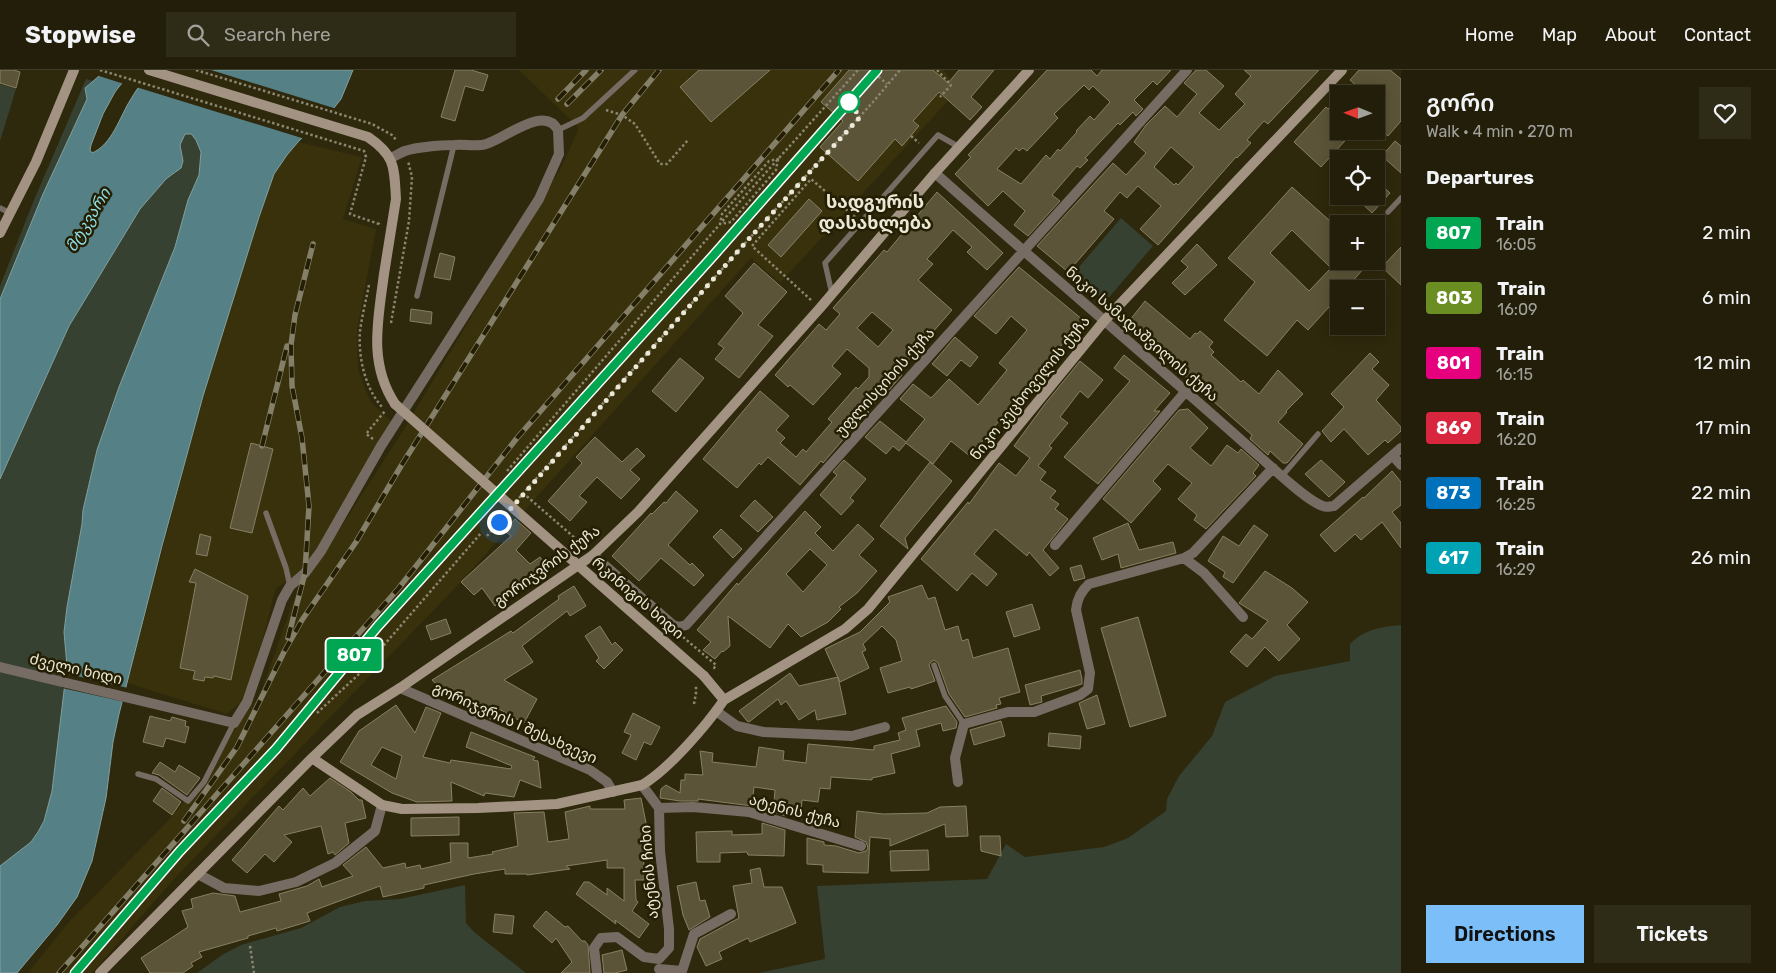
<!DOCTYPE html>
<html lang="en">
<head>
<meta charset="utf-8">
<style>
	body { margin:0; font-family:Rubik,"Noto Sans Georgian",sans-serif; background:#2e2b17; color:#f1f3f6; height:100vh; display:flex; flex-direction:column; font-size:19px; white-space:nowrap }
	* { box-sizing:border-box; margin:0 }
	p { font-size:16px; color:#a2a29c }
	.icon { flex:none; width:28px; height:28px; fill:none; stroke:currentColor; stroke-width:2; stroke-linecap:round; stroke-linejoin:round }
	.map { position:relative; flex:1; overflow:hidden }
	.drawer { display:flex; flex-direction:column; background:#221e09; width:375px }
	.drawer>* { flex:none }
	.badge { padding:0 10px; border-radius:4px; font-size:18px; line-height:32px }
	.needle { width:32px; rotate:271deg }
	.buttons { position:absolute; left:1330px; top:15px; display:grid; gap:10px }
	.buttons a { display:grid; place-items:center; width:55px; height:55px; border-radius:0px; background:#221e09; box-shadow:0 2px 12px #0003,0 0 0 1px #3f3c2a; font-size:25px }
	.you { position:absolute; width:25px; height:25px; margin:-12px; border:4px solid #fff; border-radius:50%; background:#1a73e8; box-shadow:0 0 0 8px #1a73e833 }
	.map>.badge { position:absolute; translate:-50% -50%; box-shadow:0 0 0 2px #fff }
	h2 { padding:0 25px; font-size:19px; line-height:45px }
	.round { display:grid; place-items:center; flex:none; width:52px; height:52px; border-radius:0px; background:#2e2b17 }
	.overview { display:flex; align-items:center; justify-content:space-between; height:85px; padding:0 25px }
	h1 { font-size:24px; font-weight:600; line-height:38px }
	.primary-button { display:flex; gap:10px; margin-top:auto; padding:10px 25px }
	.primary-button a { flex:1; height:58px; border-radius:0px; background:#7bbef8; color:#111; font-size:20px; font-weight:600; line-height:58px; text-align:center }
	.primary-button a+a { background:#2e2b17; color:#f1f3f6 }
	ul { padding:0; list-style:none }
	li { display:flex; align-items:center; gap:15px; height:65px; padding:0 25px }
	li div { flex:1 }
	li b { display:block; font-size:19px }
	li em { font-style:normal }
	li .badge { min-width:55px; font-weight:700; text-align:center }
	header { display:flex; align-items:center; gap:30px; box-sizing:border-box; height:70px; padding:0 25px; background:#221e09; border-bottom:1px solid #3f3c2a }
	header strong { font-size:24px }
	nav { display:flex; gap:28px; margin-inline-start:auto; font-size:18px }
	.search { width:350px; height:45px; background:#2e2b17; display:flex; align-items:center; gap:12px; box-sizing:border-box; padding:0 18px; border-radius:0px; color:#a2a29c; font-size:19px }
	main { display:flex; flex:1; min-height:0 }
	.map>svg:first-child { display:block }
</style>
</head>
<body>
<header>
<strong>Stopwise</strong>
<div class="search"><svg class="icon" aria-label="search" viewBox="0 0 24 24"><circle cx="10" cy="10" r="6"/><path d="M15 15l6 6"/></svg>Search here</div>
<nav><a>Home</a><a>Map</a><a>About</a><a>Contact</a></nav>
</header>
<main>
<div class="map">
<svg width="1401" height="903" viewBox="0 0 1401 903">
	<rect width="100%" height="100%" fill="#2e280c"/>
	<path fill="#38310c" d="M519,0H944L954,14L944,27L948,31L780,213L751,188L459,514L174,809L92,903H28L68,853L164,755L198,716L231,664L260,625L296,523L316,496L402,362L561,98L579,58Z
		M298,72L362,87L343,149L376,159L357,261L358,298L365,319L372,333L391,351L325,466L300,504L276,518L252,611L240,633L227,644L127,613L203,326L259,147L274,104L287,85Z"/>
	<path fill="#364131" d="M86,9L93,11L85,18L87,29L43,124L0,229V216L34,130Z
		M0,14L16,19L0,71Z
		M188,63L196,70L201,82L199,105L188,130L175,177L97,380L83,440L82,454L67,537L64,562L67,596L52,721L44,751L38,762L31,772L0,796V409L69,256L140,139L166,109L176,103L183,91L180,75L185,64Z
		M1121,148L1153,176L1105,232L1073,204Z
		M1401,555V903H759L825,889L817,816L987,809L1006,774L1025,787L1104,777L1128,768L1166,741L1167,729L1179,706L1212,666L1225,632L1275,606L1350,591V574C1365,559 1380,557 1401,555Z
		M465,815L466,853L474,862L526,903H197L222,885L241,875L301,858L340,837L365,831L400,829Z"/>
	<path fill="#558186" stroke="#82a09e" d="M106,0L129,4L115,22L103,44L91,75L90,80L92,83C112,75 120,46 131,29C137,18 145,9 152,0H353L341,29L330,43L324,47L298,72L287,85L274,104L259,147L203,326L162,476L119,644L113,672L106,728L92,791L77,827L57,855L17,903H0V796L31,772L38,762L44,751L52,721L67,596L64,562L67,537L82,454L83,440L97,380L119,317L175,177L188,130L199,105L201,82L196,70L191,64H185L180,75L183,91L181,98L166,109L140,139L69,256L0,409V229L43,124L87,29L85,18Z"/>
	<path fill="#2e280c" d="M102,0H136L124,14L96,5Z
		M149,0H211L337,39L305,69L136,17Z
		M64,603L128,618L125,632L62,618Z"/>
	<path fill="#5b5438" stroke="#878062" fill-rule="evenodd" d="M0,0H14L20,2L16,18L0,13Z
		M455,0H471L488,5L483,21L465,16L455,51L441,47Z
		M699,0H770L711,52L680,17Z
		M849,0H933L948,13L959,0H994L971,27L982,37L970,50L939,22L913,51L919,56L902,76L895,69L858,111L820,77L843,51L821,32Z
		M1047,0H1091L1097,6L1102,0H1171L1157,15L1153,11L1134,30L1143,39L1136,46L1133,42L1120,55L1118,53L1085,88L1088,90L1080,98L1077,96L1052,125L1060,131L1028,166L1014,155L1025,141L1003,121L988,136L955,104L971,87L968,85ZM1084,15L1089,20L1093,16L1110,32L1094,50L1090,46L1076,61L1077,62L1060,81L1058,79L1050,89L1046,85L1021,114L997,99L1016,78L1019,81L1023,78L1027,81L1058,48L1054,44Z
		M1196,0H1206L1224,16L1199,43L1219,60L1245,34L1235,24L1251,6L1244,0H1319L1268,54L1264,51L1255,61L1247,70L1251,73L1237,88L1236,87L1158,175L1140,159L1161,136L1138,116L1127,128L1120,122L1104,141L1114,149L1068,202L1037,176L1113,93L1126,105L1146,83L1134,72L1146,55L1165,36L1177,47L1197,24L1184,13ZM1171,77L1194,97L1178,115L1176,113L1174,115L1154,97Z
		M1359,0H1390L1401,9V51L1388,66L1376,56V24H1365L1350,10Z
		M1339,27V61H1354L1321,97L1294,72L1326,37L1328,39Z
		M1395,71L1401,76V103L1382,86Z
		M1376,110L1390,123L1372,143L1354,126H1376Z
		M1292,117L1339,159V191H1370L1346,219H1339V226L1308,260L1297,250L1267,286L1224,250L1255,212L1228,188ZM1292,160L1331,198L1309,221L1270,183Z
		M937,122L1003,183L987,200L967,182L972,177L953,160L927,189L933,194L918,210L952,240L898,302L902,305L889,320L887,319L867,341L869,342L854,359L853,358L823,393L821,391L800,415L768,387L761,395L759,393L737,418L703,389L760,321L789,346L776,360L785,368L780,373L796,387L803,379L806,382L832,352L828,349L856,317L858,319L869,307V298L847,279L832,296L841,304L813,335L790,315L788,317L775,305L819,254L826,260L840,244L833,238L884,180L887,182ZM872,242L893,260L878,277L857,258Z
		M809,129L822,141L781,187L768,175Z
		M1197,174L1217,195L1185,225L1172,213L1188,197L1181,191Z
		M1401,177V215L1382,197Z
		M440,183L455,187L450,210L434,207Z
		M754,193L787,222L758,255L773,266L739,308L715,289L724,278L718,274L743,243L725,226Z
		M1019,197L1083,250L1054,284L1055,285L1035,310L986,366L971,387L951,371L933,394L906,373L899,381L893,376L886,384L865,367L880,351L906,372L925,349L900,329L913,314L931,328L949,309L978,335L1007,300L999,293L1027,260L1011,246L996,264L974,246Z
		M1145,231L1190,269L1195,263L1197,264L1200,261L1213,272L1209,277L1214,282L1211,285L1241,312L1243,310L1259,324L1278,300L1303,324L1286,341L1287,342L1278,352L1303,374L1287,393H1283L1270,381L1268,385L1250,369L1252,365L1126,255Z
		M411,239L432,242L431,254L410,251Z
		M955,267L978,287L970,297L961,290L947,306L932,294Z
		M1370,283L1379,292L1372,299L1389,315L1376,330L1401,357V361L1388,373L1385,370L1368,385L1344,359L1331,372L1322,361L1344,337L1331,324Z
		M1124,285L1170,323L1154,341H1160L1098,414L1064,387L1130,311L1114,298Z
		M680,288L704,308L676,342L652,321Z
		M1080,291L1103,310L1088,328L1080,321L1060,347L1068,353L1049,376L1052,378L1038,396L1046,402L1040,410L1056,421L1050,428L1059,434L1055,439L1068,449L1043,480L1059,498L1050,506L1029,482L1027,486L995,459L974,484L997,504L987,516L972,503L957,521L921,489L968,432L969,434L999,393L1016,406L1030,388L1014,376L1045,334Z
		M1188,339L1208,358L1190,378L1211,396L1227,375L1238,383L1241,379L1259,395L1253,403L1256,406L1206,459L1194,450L1197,445L1178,429L1192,413L1168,394L1153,411L1161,419L1131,453L1103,429L1179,340Z
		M595,367L622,392L637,378L645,386L630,400L640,409L621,429L597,407L579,426L587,432L570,451L548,431L582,393L576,387Z
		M251,373L273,379L252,463L230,458Z
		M844,390L866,409L850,428L854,431L841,445L820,425L837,405L833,402Z
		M1321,390L1345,412L1329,427L1305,404Z
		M930,392L952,411L905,468L908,479L880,456Z
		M1392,401L1401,412V435L1392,442L1401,453V478L1382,452L1361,470L1355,464L1335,482L1320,465L1363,427L1364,428Z
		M676,421L698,441L668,475L690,495L692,493L704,505L694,516L661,488L639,511L612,486L651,443L652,444L664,432L666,433Z
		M755,430L773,447L758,462L740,446Z
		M805,441L821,457L815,463L833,481L858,454L874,469L859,485L877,501L857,523L839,537L841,539L828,552L801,567L788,554L770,578L728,546L730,576L723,582L722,581L715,589L703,580L711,572L697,560L737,513L738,515ZM810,479L827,495L803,522L786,504Z
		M515,449L531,463L516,480L530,494L540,487L547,497L495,536L482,518L474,525L461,512L511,466L505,461Z
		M1128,453L1139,480L1173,472L1176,483L1121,498L1118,484L1102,490L1093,468Z
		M1254,455L1268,465L1233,513L1223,507L1225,502L1208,491L1223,466L1239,476Z
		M721,459L742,479L733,488L713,467Z
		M200,464L211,467L207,486L196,484Z
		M1081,495L1085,508L1074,511L1070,498Z
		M195,499L248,526L231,610L214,606L213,608L205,607L204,611L193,609L195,601L180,598L196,513L189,512Z
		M1265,501L1292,518L1308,532L1287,555L1300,569L1279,591L1265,577L1247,597L1230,582L1246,564L1252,569L1268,551L1239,533Z
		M922,515L928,529L935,527L945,560L958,556L962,571L968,569L973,588L1008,578L1020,622L999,628L1001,634L996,635L997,638L965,647L949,624L938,593L934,590L931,592L929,595L935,611L911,619L910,617L888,623L880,598L902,591L896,570L882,556L863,574L866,580L862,582L869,598L840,612L825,579L860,562L890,532L888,527Z
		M574,516L586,536L570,546L567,541L522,576L533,592L504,610L537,629L524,653L499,639L492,650L455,629L452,631L432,610L511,561L513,563L559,529L558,526Z
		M1032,534L1040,559L1014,567L1006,542Z
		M1138,547L1166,646L1130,657L1101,558Z
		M446,549L451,563L431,570L426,556Z
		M600,556L612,575L615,572L623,580L604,599L596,591L599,588L585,566Z
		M1080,600L1082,609V614L1041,626L1042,632L1030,635L1025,615Z
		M790,603L799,616L838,607L846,644L817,650L815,640L799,650L786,631L781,635L778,629L749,652L747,651L739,641Z
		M1097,625L1105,654L1087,659L1079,633Z
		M396,635L415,663L426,637L441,643L423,687L450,693L451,690L511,699L512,696L466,677L471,662L535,687L533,690L538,691L541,718L520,710L514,727L485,723L484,726L451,712L452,731L417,732L392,723L340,692L359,661ZM382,677L402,686L396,709L371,695Z
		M946,636L957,652L956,658L943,661L941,653L916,660L920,676L891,684L895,703L872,708V710L831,707L830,719L820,718L818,732L802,730L801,743L786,742V746L773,742L775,720L754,717L752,736L698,729V731H680L660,728L661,719L666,715L680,723L681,710H685V704L703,705L700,681L713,683L712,692L756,697L759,677L784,681L783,690L806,693L808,674L874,680V676L900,670L898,663L906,660L902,648Z
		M633,643L660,657L651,675L644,672L636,690L622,683L631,665L624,662Z
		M150,646L170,651L172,647L186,651L185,656L189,657L185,673L166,668L163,677L143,672Z
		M1001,651L1005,666L974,675L970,660Z
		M1049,663L1081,666L1080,679L1048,676Z
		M160,692L175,702L179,695L200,708L187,725L159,705L152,703Z
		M330,708L351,722L359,730H362L366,748L345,753L349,773L335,785L333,782L328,784L321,756L284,765L292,772L274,792L265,784L247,803L232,790L279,736L283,740L303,718L310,726Z
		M162,718L181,732L172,745L153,731Z
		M641,728L647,758H643L644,810H635L636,830L638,832L632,841L649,854L639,868L615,850L616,854L576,824L584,812H589L607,825V818L624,831V798H607V790L566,796L570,799L527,805V804H505V799L474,804L424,815V818L383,827L380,816L307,843L310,851L277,861L276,858L248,866V868L199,882L202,887L191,893L193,896L183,903H150L141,888L188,857L182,841L193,838L191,829L213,823L235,826L240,842L281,831L279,824L307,816L319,809L322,817L353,806L343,795L366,777L383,798L405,793L406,798L420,795L421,799L451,792L450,773H468V788L493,784L492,782L518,776L514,743L544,742L548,772L569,769L565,742L590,736V739H625L624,730Z
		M966,736L968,766L946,767L945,754L890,776V769L870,767L868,803L823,802V795L807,794V768L824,772V775L836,776L859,783L866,781L868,778L866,772L855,767L857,741L883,744L927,743L940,737Z
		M459,747V765L411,766V748Z
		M762,753L785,760L784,786L748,785L747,782L720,783V792H697L696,762L732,761V765L762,764Z
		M980,766H1000L1001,786L981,781Z
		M928,780L929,800L891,801L890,781Z
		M760,798L764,817H782L796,853L750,872L748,868L719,882L722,889L706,896L697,877L700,869L739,848L733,816L752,813L750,800Z
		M696,812L700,831L705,830L710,847L689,860L683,845L677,816Z
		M546,841L565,857L568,856L582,871H585L588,875L590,903H561L572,892L556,868L552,873L533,856Z
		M495,844L514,846L512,864L493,862Z
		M622,880L627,900L615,903H604L602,885Z"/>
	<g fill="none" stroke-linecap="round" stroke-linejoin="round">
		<path stroke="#8b8670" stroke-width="2.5" stroke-dasharray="2.5 2.5" stroke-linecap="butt" d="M100,0L364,81L366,87L350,144L379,154V155
			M196,0L372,54L392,65L397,71
			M871,0L887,14
			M937,0L951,15L940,27
			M606,40L622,45L635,54L660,94H667L688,70
			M911,66L919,73
			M778,89L776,100L731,152L720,154L722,144L769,91Z
			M369,215C366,230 362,246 360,261C358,287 365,319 383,338
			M811,230L752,176L811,109L855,147
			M391,253L409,151L412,107L408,91
			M373,369L366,364L385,341
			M507,401L726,147L858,0
			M523,423L583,475
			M519,428L747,171L873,32L900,0
			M487,466L504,446
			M683,567L716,595L714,598L712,597
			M694,634L696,623V616
			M317,643L358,605L482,462
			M250,876L254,903"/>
		<path stroke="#776c63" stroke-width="5.5" d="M558,60L583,48L635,0
			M0,138L10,143
			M1388,142L1401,128
			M832,224L825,193L938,65L959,77
			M417,226L454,75
			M1282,406L1318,364
			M266,443L286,498L290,516
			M934,595L945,626L964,654
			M138,704L156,709L188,731L204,712L234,653"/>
		<path stroke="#776c63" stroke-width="10" d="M935,103C1043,199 1153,291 1260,387C1274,399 1307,431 1323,436C1327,438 1330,436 1334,436L1401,378
			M1393,386L1401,395
			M1055,475L1186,321
			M593,485L673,555L679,557L686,555L1187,0
			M1184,488L1204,503L1243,547
			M0,597L234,653L247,632L282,530L290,516L305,503L321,481L381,376L539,129L559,84L558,60C544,34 505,69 486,74C477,77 465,74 455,75C443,75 416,77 405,81C400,83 395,86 391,88
			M400,618L590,700L607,712L613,722
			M716,641L737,656L764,662L852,666L885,657
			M958,712L955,688L964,654L1008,642H1034L1080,625L1088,619L1090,603L1076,540C1077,529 1081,521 1089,514L1184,488L1193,483L1273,398
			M659,738L693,737L749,742L861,776
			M198,804L224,818L259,821L296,812L335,793L375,761L382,735
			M659,899L682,901L694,864L731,844
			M597,903L594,878L601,868L617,867L644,887L659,889L669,878V859L660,781L659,738L642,715"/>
		<path stroke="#a39383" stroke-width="10" d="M149,0L368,67C396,86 394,98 396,129C392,154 388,179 384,204C378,250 368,293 395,334
			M0,163L36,92L74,0
			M704,606L724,630
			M312,688L382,735L402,739L478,738L557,734L642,715C668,700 706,656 724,630L845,559L868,539L1104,251L1342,0
			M100,903L312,688L357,645L400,618L593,485L638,442L820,238L935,103L1029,0"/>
		<g stroke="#847f68" stroke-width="5.5">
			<path id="rail" d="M558,29L586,0
				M567,34L601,0
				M262,376L287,276
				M288,568L305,503L309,436L302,368L292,316L291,275L295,245L313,174
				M184,751L237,677L284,582L302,550L356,472L401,396L622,45L659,0
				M59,903L398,519L517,368L839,0
				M75,903L180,781L276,679L378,556L713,186L877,0"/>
		</g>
		<use href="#rail" stroke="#241e03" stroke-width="4" stroke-dasharray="11" stroke-linecap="butt"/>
		<path stroke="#a39383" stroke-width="10" d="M395,334L704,606"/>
	</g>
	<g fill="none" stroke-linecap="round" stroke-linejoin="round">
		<g stroke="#fff" stroke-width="11">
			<path id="line" d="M75,903L180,781L276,679L378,556L713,186L877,0"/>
		</g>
		<use href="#line" stroke="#00a651" stroke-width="8"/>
		<path stroke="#ebe8d7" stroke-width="5" stroke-dasharray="0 9" d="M499,452L747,171L860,47L849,32"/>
	</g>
	<circle fill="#fff" stroke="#00a651" stroke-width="2.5" cx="849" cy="32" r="10"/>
	<g text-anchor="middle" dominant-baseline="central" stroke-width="5" stroke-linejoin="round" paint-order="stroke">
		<g font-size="15" fill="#ebe8d7" stroke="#241e03">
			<text transform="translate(1142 264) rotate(41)">ნიკო სამადაშვილის ქუჩა</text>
			<text transform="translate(885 312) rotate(-48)">უფლისციხის ქუჩა</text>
			<text transform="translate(1030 318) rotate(-51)">ნიკო კეცხოველის ქუჩა</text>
			<text transform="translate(547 496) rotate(-36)">გორიჯვრის ქუჩა</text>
			<text transform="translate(638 528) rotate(41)">რკინიგის ხიდი</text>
			<text transform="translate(76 599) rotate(13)">ძველი ხიდი</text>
			<text transform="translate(515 653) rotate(24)">გორიჯვრის I შესახვევი</text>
			<text transform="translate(795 741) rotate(15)">ატენის ქუჩა</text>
			<text transform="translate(649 802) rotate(-95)">ატენის ჩიხი</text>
		</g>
		<g font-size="16" font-style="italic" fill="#8fdee7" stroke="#241e03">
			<text transform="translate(88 150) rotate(-59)">მტკვარი</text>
		</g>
		<g font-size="18" font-weight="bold" fill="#ebe8d7" stroke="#241e03">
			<text x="875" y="132">სადგურის<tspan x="875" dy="21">დასახლება</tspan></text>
		</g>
	</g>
</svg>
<div class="buttons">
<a><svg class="needle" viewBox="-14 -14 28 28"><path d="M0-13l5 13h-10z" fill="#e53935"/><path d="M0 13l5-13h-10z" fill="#a2a29c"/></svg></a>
<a><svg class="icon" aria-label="locate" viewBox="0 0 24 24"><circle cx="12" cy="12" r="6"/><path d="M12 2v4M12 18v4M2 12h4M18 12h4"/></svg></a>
<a>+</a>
<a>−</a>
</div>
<div class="you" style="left:499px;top:452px"></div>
<b class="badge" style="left:354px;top:585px;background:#00a651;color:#fff">807</b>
</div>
<section class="drawer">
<div class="overview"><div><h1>გორი</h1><p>Walk · 4 min · 270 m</p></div><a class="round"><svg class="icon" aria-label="heart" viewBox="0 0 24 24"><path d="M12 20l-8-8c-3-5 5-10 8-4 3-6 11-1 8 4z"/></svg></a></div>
<h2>Departures</h2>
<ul>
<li><span class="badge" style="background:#00a651;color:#fff">807</span><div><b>Train</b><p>16:05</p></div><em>2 min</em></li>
<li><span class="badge" style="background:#6b8e23;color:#fff">803</span><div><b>Train</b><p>16:09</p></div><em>6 min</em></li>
<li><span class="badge" style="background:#e6007e;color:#fff">801</span><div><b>Train</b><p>16:15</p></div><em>12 min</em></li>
<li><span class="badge" style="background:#d7263d;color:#fff">869</span><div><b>Train</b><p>16:20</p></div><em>17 min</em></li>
<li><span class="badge" style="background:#0072bc;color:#fff">873</span><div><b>Train</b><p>16:25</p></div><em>22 min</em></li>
<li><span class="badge" style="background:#00a3b4;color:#fff">617</span><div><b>Train</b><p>16:29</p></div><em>26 min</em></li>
</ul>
<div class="primary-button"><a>Directions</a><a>Tickets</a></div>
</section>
</main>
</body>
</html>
